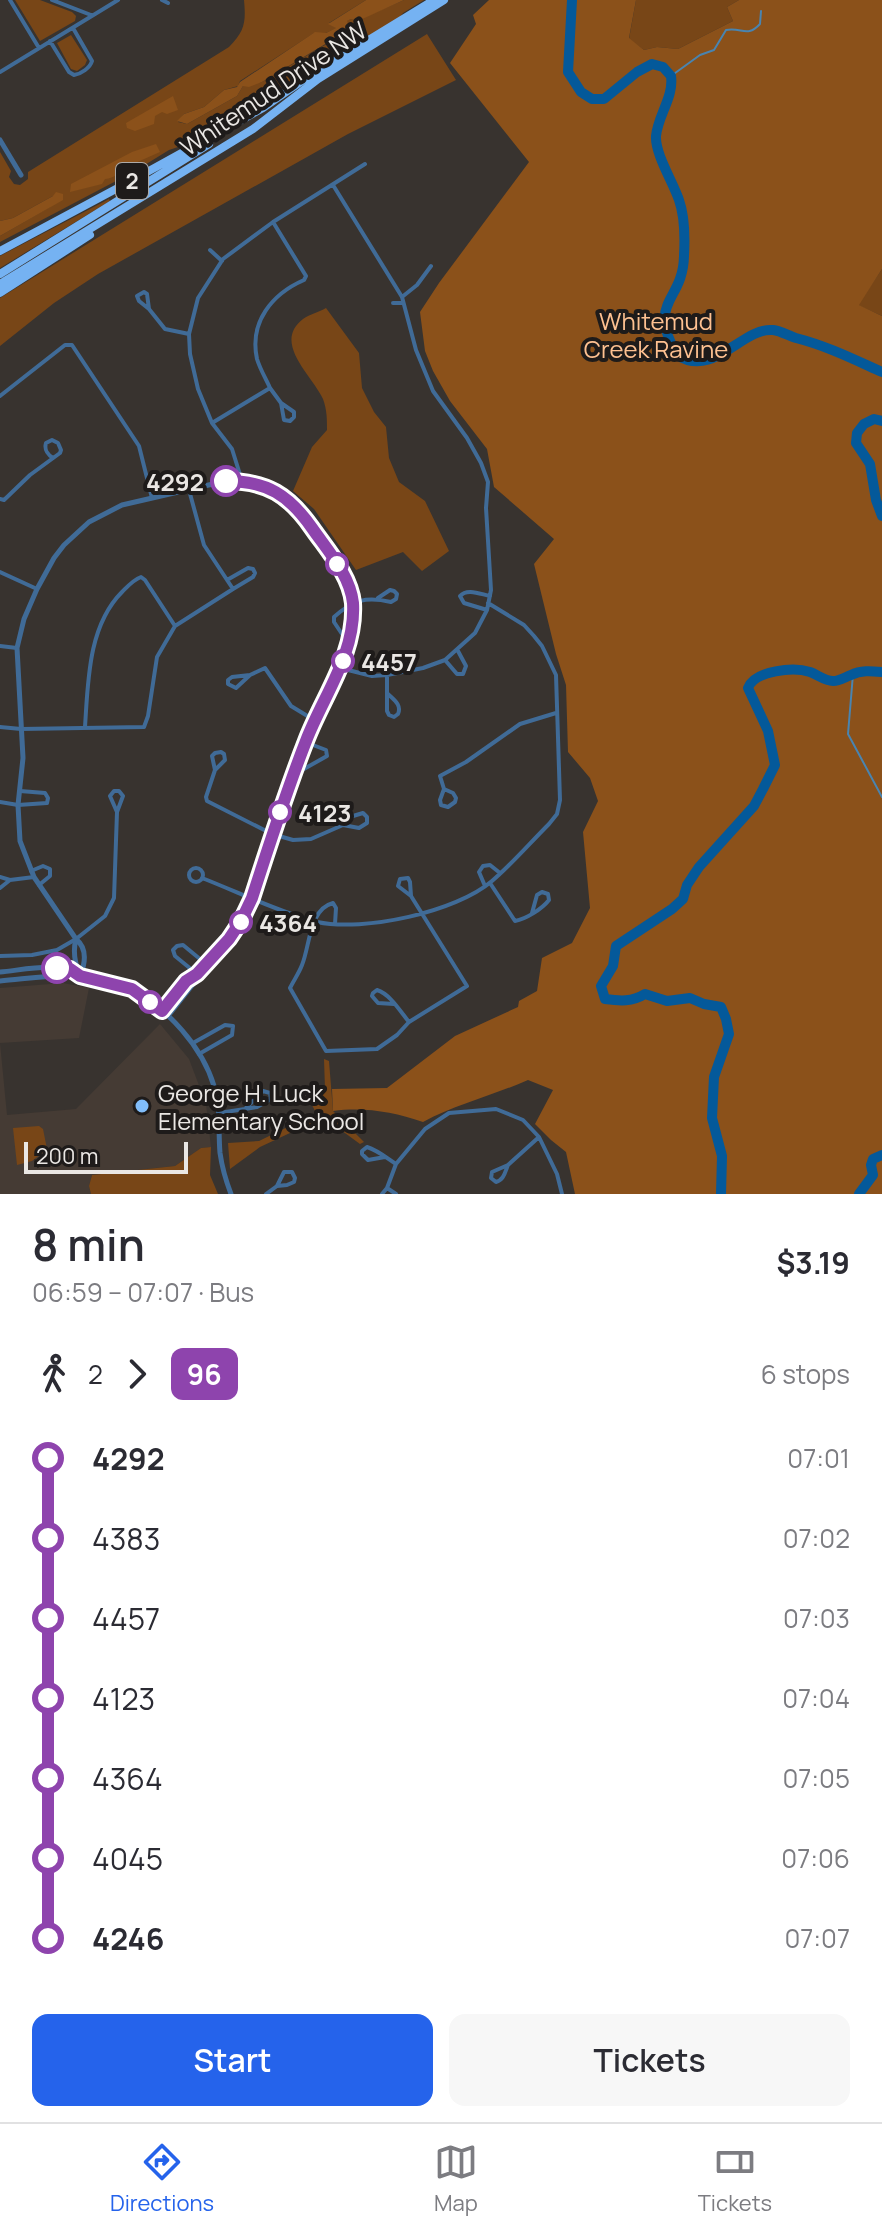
<!DOCTYPE html>
<html lang="en">
<head>
<meta charset="utf-8">
<style>
	body { margin:0; font-family:Manrope,sans-serif; background:#f7f7f7; color:#2b2b33; height:100vh; display:flex; flex-direction:column; font-size:30px; white-space:nowrap }
	* { box-sizing:border-box; margin:0 }
	p { font-size:26px; color:#7c7c81 }
	.icon { flex:none; width:44px; height:44px; fill:none; stroke:currentColor; stroke-width:2; stroke-linecap:round; stroke-linejoin:round }
	.map { position:relative; height:1194px; overflow:hidden }
	.drawer { display:flex; flex-direction:column; background:#fff; flex:1 }
	.drawer>* { flex:none }
	.badge { padding:0 16px; border-radius:12px; font-size:28px; line-height:52px }
	.scale { position:absolute; left:24px; bottom:20px; width:164px; box-sizing:border-box; padding-left:8px; border:4px solid #eae7e4; border-top:0; font-size:22px; line-height:28px; white-space:nowrap; color:#eae7e4; -webkit-text-stroke:6px #1e1b1a; paint-order:stroke }
	.map>.badge { position:absolute; translate:-50% -50%; box-shadow:0 0 0 4px #fff }
	.legs { display:flex; align-items:center; gap:12px; height:88px; padding:0 32px; font-size:26px }
	.legs p { margin-inline-start:auto }
	.headline { display:flex; align-items:center; justify-content:space-between; height:136px; padding:0 32px }
	h1 { font-size:44px; font-weight:600; line-height:60px }
	.primary-button { display:flex; gap:16px; margin-top:auto; padding:16px 32px }
	.primary-button a { flex:1; height:92px; border-radius:16px; background:#2563eb; color:#fff; font-size:32px; font-weight:600; line-height:92px; text-align:center }
	.primary-button a+a { background:#f7f7f7; color:#2b2b33 }
	ul { padding:0 32px; list-style:none }
	li { display:flex; align-items:center; gap:28px; height:80px; font-size:30px }
	li i { display:grid; place-items:center; width:12px; height:100%; margin:0 10px; background:currentColor }
	li i::after { content:''; width:20px; height:20px; margin:-10px; border:6px solid; border-radius:50%; background:#fff }
	li p { margin-inline-start:auto }
	li:first-child i { background:linear-gradient(#0000 50%,currentColor 0) }
	li:last-child i { background:linear-gradient(currentColor 50%,#0000 0) }
	.tabs { display:flex; justify-content:space-around; align-items:center; height:112px; border-top:2px solid #e1e1e2; background:#fff; font-size:22px; color:#7c7c81 }
	.tabs a { display:grid; justify-items:center; gap:4px }
	.tabs .current { color:#2563eb }
	.map>svg:first-child { display:block }
</style>
</head>
<body>
<div class="map">
<svg width="882" height="1194" viewBox="0 0 882 1194">
	<rect width="100%" height="100%" fill="#38332f"/>
	<path fill="#453b34" d="M63,983L89,988L79,1038L0,1043L7,1115L76,1109L160,1024L189,1059L206,1104L211,1147L201,1148L175,1166L92,1175L89,1186L91,1194H0V988Z"/>
	<path fill="#784617" d="M15,0H40L72,12L76,16L75,21L40,41Z
		M244,0H366L329,23L337,28L326,33H314L240,81L238,86L224,90L204,107L184,114L178,122L187,124L237,96L243,86L262,82L342,35L349,26L346,21L351,19L358,20L404,0H424L403,13L399,18L184,145L169,150L135,171L0,242V236L50,207L53,196L13,218L0,221V152L11,171L9,177L14,184L20,185L28,179V172L229,47C245,31 246,22 244,0Z
		M636,0H739L727,7L733,21L678,49L657,47L644,50L629,39Z
		M427,34L456,80L348,134L98,274L54,303L0,346V298Z
		M71,35L87,60L85,65L77,71L71,69L57,43Z
		M109,199L110,201L0,268V256Z
		M882,269V316L858,305Z
		M326,308L359,353L362,388L374,412L386,427L389,458L399,482L425,501L449,551L422,571L403,552L356,570L314,509L293,491L312,447L327,430C327,419 327,410 323,399C312,375 272,343 303,319C310,314 319,312 326,308Z
		M324,1059L329,1061L333,1111L364,1142L360,1144L334,1125L290,1133L260,1147L230,1169L228,1143L259,1141L316,1113L312,1105L325,1089Z
		M39,1126L43,1129L47,1149L32,1161L17,1165L13,1128Z
		M211,1147L210,1175L218,1194H91L89,1186L92,1175L175,1166L201,1148Z"/>
	<path fill="#8b511a" d="M366,0H404L358,21L351,19L347,21L349,26L342,34L262,82L249,87L243,86L237,96L187,124L177,121L184,114L204,107L224,90L237,87L240,82L315,32L326,33L336,28L328,24Z
		M489,0H636L629,38L644,50L657,47L678,49L733,21L727,7L739,0H882V269L859,305L882,316V1194H575L566,1152L551,1140L535,1124L553,1090L528,1080C494,1095 457,1104 423,1122C393,1112 365,1107 333,1111L332,1089L387,1088L455,1036L518,1007L519,1001L537,991L542,958L572,943L590,908L583,832L598,801L590,778L568,752L566,685L556,654L534,564L554,539L494,487L487,449L450,401L433,371L425,351L420,312L439,283L529,162L450,63L476,24L473,15Z
		M173,96L178,110L167,114L162,112L155,116L154,124L135,131L127,128L126,123Z
		M156,144L160,152L135,163L129,170C119,170 115,179 105,179L102,184L70,192L71,184L132,152Z
		M56,192L63,194V200L0,236V221L13,218L53,196Z"/>
	<g fill="none" stroke-linecap="round" stroke-linejoin="round">
		<path stroke="#4984b0" stroke-width="2" d="M671,76L700,55L714,50L726,30C742,27 747,38 760,24L761,11
			M853,674L848,734L882,797"/>
		<path stroke="#04599a" stroke-width="10" d="M572,0L568,72L581,92L592,99H604L637,72L652,64L663,67L671,76C674,97 658,115 656,136C655,154 673,182 679,200C685,217 685,238 684,256C683,303 646,300 677,355C714,379 742,327 773,330C781,331 789,336 796,338C827,346 853,359 882,372
			M882,421L874,419L864,424L857,433L856,443L870,464L876,500L882,516
			M721,1194L722,1156L712,1118L714,1077L729,1034L726,1019L721,1007L704,1004L690,998L667,1001L645,994C632,1002 620,1001 605,999L601,986L613,966L616,946L672,909L683,899L687,885L699,867L754,806L763,789L775,765L768,731L748,688C755,670 794,667 810,672C818,675 825,681 833,681C840,681 845,677 851,675C861,670 871,671 882,672
			M859,1194L873,1175L871,1165L873,1159L882,1155"/>
		<path stroke="#406b97" stroke-width="4" d="M10,0L39,48
			M52,0L91,15
			M162,0L168,3
			M50,41L69,72L74,75C81,74 90,68 92,61L73,28
			M0,72L118,0
			M333,185L402,297L416,350L433,391L467,438L481,463L488,482L486,508L491,590L487,610L475,633L445,660L423,668L387,675L372,676L340,668
			M210,250L222,261
			M402,297L417,285L431,266
			M393,303H403
			M149,309L139,301L137,296L144,292L147,294L149,309L165,329L189,334
			M270,388L281,403L284,420L290,421L294,417V412L281,403
			M0,396L65,345H72L139,446L152,498
			M212,423L270,388C266,379 260,369 257,359C249,322 272,294 304,280L306,276L273,222
			M242,481L232,449L212,423L198,389L190,354L189,334L198,298L223,259L273,222L365,164
			M0,499L4,500L30,475L60,453L61,450L58,443L52,440L46,443C44,450 47,454 53,458
			M0,572L37,589
			M227,580L248,568L253,569L255,573L253,577L233,589
			M487,610L464,603L460,596C467,588 480,594 490,596
			M348,643L334,622V617C353,600 366,596 391,602L396,599L397,594L394,591L390,590L378,598
			M0,646L17,648
			M445,660L457,674H463L466,666L458,651
			M250,675L236,688L228,684V680L232,677L250,675L265,668L291,706L314,720
			M387,675V711L389,715L394,717L398,714C402,705 394,700 388,694
			M0,727L21,729L144,727L148,716L157,657L175,626L233,589L204,545L189,490
			M85,727C88,682 88,626 122,592C128,586 133,580 141,577L145,580L175,626
			M215,770L212,756L215,753L221,752L224,754L225,760L215,770L206,797L207,801L272,834L293,840L311,839L343,825L359,828L367,823V817L363,813L353,816L343,825
			M295,774L327,756L326,750L305,742
			M444,789L440,800L441,805L448,807L455,802L456,798L453,793L444,789L440,776L466,762L520,724L556,713
			M0,802L18,805L47,803L48,798L45,793L20,791
			M189 875a7 7 0 1 1 14 0a7 7 0 1 1-14 0Z
			M31,871L43,866L50,869V876L39,885
			M0,877L10,880L34,877
			M202,878C238,892 281,913 317,922C364,932 456,912 492,881C512,864 530,843 549,824L557,814L560,800L556,675L542,646L534,636L524,625L488,603
			M490,883L515,921C526,919 542,909 549,900L548,894L542,892L537,895L532,913
			M485,886L479,872L483,866L490,865L500,873
			M0,888L10,880
			M335,924L336,908L333,903C309,909 310,946 302,965C299,973 294,980 290,988L326,1051L377,1049L397,1035L409,1022L467,986L411,896L410,882L408,878L400,879L398,886L411,896
			M0,956L32,955L57,950L76,939L105,916L114,898L117,812L123,796L119,791H114L110,796L117,812
			M197,974L175,956L173,950L177,946L183,945L206,964
			M394,1004L378,1003L372,996L373,993L377,990C390,994 400,1011 409,1022
			M193,1043L225,1025L233,1026L232,1035L199,1054
			M219,1113L257,1107L271,1099L270,1093L263,1091L246,1108
			M385,1157L368,1160L362,1154V1151L367,1147C377,1150 387,1158 396,1164
			M508,1165C505,1172 504,1180 496,1182L491,1178L492,1172L508,1165L539,1137
			M387,1188L396,1194
			M266,1194L277,1186L284,1172H292L295,1178L294,1182L287,1185L277,1186
			M382,1194L387,1188L396,1164L425,1129L449,1113L496,1109L523,1120L539,1137L557,1174L562,1194"/>
		<path stroke="#406b97" stroke-width="5" d="M0,140L21,175
			M76,939C73,950 75,963 79,973
			M0,972C24,970 59,961 79,975
			M80,976C85,964 88,949 76,939L34,877L20,841L18,805L23,758L17,648L24,619L37,589L54,558L64,545L89,522L122,505L226,481L256,484L285,497L297,508L341,569L353,602L349,645L305,742L252,898L241,921L229,939L197,974L186,981L162,1011
			M0,981C25,979 54,974 79,976C96,977 119,981 133,989C168,1010 202,1046 214,1086C221,1107 218,1130 220,1153C222,1167 226,1181 231,1194
			M168,1016L194,983L197,974"/>
		<path stroke="#75b2f2" stroke-width="8" d="M0,251L129,182L263,108L305,79L434,0
			M0,274L209,144
			M0,284L253,129L318,79L444,0
			M0,293L90,235"/>
	</g>
	<g fill="none" stroke-linecap="round" stroke-linejoin="round">
		<g stroke="#fff" stroke-width="18">
			<path id="line-1" d="M57,968L70,969L80,976L132,989L162,1011L186,981L197,974L229,939L241,921L252,898C269,845 286,792 306,741C323,696 356,654 353,603C350,575 328,551 312,528C289,495 267,481 226,481"/>
		</g>
		<use href="#line-1" stroke="#8e44ad" stroke-width="12"/>
	</g>
	<g fill="#fff" stroke="#8e44ad" stroke-width="4">
		<circle cx="226" cy="481" r="14"/>
		<circle cx="337" cy="564" r="10"/>
		<circle cx="343" cy="661" r="10"/>
		<circle cx="280" cy="812" r="10"/>
		<circle cx="241" cy="922" r="10"/>
		<circle cx="57" cy="968" r="14"/>
		<circle cx="150" cy="1002" r="10"/>
	</g>
	<circle fill="#81bdfa" stroke="#1e1b1a" stroke-width="3" cx="142" cy="1106" r="8"/>
	<g text-anchor="middle" dominant-baseline="central" stroke-width="8" stroke-linejoin="round" paint-order="stroke">
		<rect fill="#1e1b1a" stroke="#adaaa7" stroke-width="2" x="116" y="163" width="32" height="36" rx="6"/>
		<g font-size="22" font-weight="bold" fill="#eae7e4">
			<text x="132" y="181">2</text>
		</g>
		<g font-size="24" fill="#eae7e4" stroke="#1e1b1a">
			<text transform="translate(273 88) rotate(-34)">Whitemud Drive NW</text>
		</g>
		<g font-size="24" fill="#fec191" stroke="#1e1b1a">
			<text x="656" y="320">Whitemud<tspan x="656" dy="28">Creek Ravine</tspan></text>
		</g>
		<g font-size="24" font-weight="bold" fill="#eae7e4" stroke="#1e1b1a" text-anchor="start">
			<text x="204" y="481" text-anchor="end">4292</text>
			<text x="361" y="661">4457</text>
			<text x="298" y="812">4123</text>
			<text x="259" y="922">4364</text>
		</g>
		<g font-size="24" fill="#eae7e4" stroke="#1e1b1a" text-anchor="start">
			<text x="158" y="1092">George H. Luck<tspan x="158" dy="28">Elementary School</tspan></text>
		</g>
	</g>
</svg>
<div class="scale">200 m</div>
</div>
<section class="drawer">
<div class="headline"><div><h1>8 min</h1><p>06:59 – 07:07 · Bus</p></div><b>$3.19</b></div>
<div class="legs"><svg class="icon" aria-label="walk" viewBox="0 0 24 24"><circle cx="13" cy="4" r="2"/><path d="M13 8l-2 6 4 7M11 14l-3 7M7 12l3-4h3l4 4"/></svg>2<svg class="icon" aria-label="forward" viewBox="0 0 24 24"><path d="M9 5l7 7-7 7"/></svg><b class="badge" style="background:#8e44ad;color:#fff">96</b><p>6 stops</p></div>
<ul>
<li><i style="color:#8e44ad"></i><b>4292</b><p>07:01</p></li>
<li><i style="color:#8e44ad"></i><span>4383</span><p>07:02</p></li>
<li><i style="color:#8e44ad"></i><span>4457</span><p>07:03</p></li>
<li><i style="color:#8e44ad"></i><span>4123</span><p>07:04</p></li>
<li><i style="color:#8e44ad"></i><span>4364</span><p>07:05</p></li>
<li><i style="color:#8e44ad"></i><span>4045</span><p>07:06</p></li>
<li><i style="color:#8e44ad"></i><b>4246</b><p>07:07</p></li>
</ul>
<div class="primary-button"><a>Start</a><a>Tickets</a></div>
</section>
<nav class="tabs">
<a class="current"><svg class="icon" aria-label="directions" viewBox="0 0 24 24"><path d="M12 3l9 9-9 9-9-9zM9 14v-3h6M13 9l2 2-2 2"/></svg>Directions</a>
<a><svg class="icon" aria-label="map" viewBox="0 0 24 24"><path d="M3 6l6-2 6 2 6-2v14l-6 2-6-2-6 2zM9 4v14M15 6v14"/></svg>Map</a>
<a><svg class="icon" aria-label="tickets" viewBox="0 0 24 24"><path d="M3 7h18v10H3zM15 7v10"/></svg>Tickets</a>
</nav>
</body>
</html>
